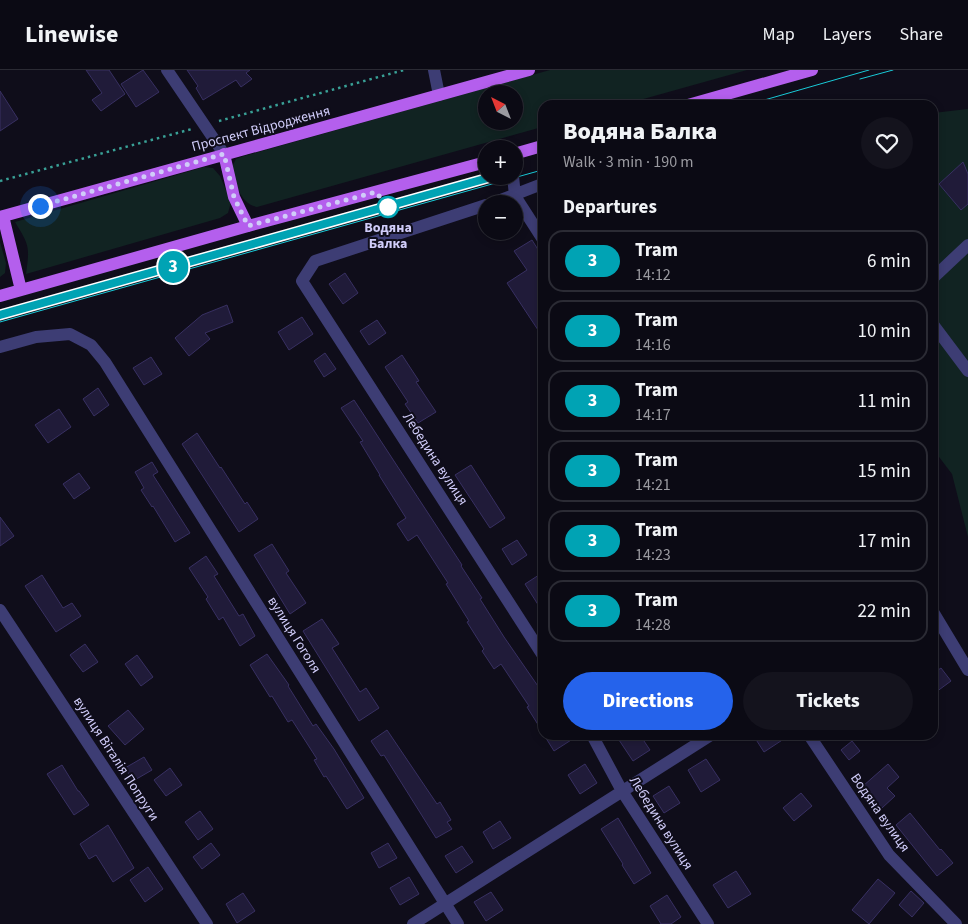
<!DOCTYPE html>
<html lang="en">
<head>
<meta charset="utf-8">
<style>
	body { margin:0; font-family:"Source Sans 3",sans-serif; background:#14131d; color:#f1f3f6; height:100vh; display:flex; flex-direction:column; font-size:19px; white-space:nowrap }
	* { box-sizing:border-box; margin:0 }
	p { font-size:16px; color:#9a9aa0 }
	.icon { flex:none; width:28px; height:28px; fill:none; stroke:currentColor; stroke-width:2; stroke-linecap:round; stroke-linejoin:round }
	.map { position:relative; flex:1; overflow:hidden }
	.sheet { position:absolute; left:538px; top:30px; width:400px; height:640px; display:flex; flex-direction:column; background:#0b0a14; border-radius:15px; box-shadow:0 2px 8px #0003,0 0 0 1px #2b2b34 }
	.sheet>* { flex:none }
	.badge { padding:0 10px; border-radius:16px; font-size:18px; line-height:32px }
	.needle { width:32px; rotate:318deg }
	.fabs { position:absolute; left:478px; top:15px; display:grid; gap:10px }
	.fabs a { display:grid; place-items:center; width:45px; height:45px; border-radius:50%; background:#0b0a14; box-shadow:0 2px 8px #0003,0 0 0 1px #2b2b34; font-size:25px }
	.you { position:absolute; width:25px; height:25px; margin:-12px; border:4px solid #fff; border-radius:50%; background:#1a73e8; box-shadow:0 0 0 8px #1a73e833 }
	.map>.badge { position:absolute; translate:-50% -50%; box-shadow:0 0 0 2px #fff }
	h2 { padding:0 25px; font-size:19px; line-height:45px }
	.round { display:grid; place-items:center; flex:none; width:52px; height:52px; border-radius:26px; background:#14131d }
	.summary { display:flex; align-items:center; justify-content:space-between; height:85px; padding:0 25px }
	h1 { font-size:24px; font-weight:800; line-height:38px }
	.cta { display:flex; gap:10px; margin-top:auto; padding:10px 25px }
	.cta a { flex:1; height:58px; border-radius:30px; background:#2563eb; color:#fff; font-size:20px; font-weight:800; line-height:58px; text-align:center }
	.cta a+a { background:#14131d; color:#f1f3f6 }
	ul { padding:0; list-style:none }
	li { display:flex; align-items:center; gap:15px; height:62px; margin:0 10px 8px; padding:0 15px; border:2px solid #2b2b34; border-radius:15px }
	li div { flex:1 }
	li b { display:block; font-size:19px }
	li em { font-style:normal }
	li .badge { min-width:55px; font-weight:700; text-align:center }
	header { display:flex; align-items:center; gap:30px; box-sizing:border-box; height:70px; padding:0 25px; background:#0b0a14; border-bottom:1px solid #2b2b34 }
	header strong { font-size:24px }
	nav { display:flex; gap:28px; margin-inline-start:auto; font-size:18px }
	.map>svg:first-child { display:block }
</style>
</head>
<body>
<header>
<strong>Linewise</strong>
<nav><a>Map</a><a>Layers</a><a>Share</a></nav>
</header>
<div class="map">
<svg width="968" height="854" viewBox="0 0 968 854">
	<rect width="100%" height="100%" fill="#0f0d1a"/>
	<path fill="#112322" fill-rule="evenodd" d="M550,0H747L622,35H542V57L257,137C239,133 236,113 232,97L236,89L244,86ZM486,24H514V51H486Z
		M968,39V467L952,404L933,379V43Z
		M204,97L213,98L220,106L231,132L228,143L220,148L26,204C30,176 29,175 15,152Z
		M0,172L6,193L5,203L0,207Z"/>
	<path fill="#201b39" stroke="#383062" d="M86,0H109L125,24L101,41L92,30L102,23Z
		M143,0L159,22L136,37L121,14Z
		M187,0H250L246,3L252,9L241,17L236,10L203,30L196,18L198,16Z
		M0,21L18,49L0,61Z
		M963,92L968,104V134L961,140L939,114Z
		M532,170L542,186V266L507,213L527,200L514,181Z
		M345,203L358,223L343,234L329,214Z
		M227,235L233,252L205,263L210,269L189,286L175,268L202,245Z
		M302,247L313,264L289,280L278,262Z
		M377,250L386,263L369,275L360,261Z
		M325,283L336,299L324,307L314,291Z
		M402,285L419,311L416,312L436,342L418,353L405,334L408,332L385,297Z
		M151,287L162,304L144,315L133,298Z
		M98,318L109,335L94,346L83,329Z
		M354,330L462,495L461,496L482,528L480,529L504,567L542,622V661L527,637L529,636L501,594L494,599L482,581L484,579L467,552L469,551L446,514L448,513L417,465L408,471L397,454L406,448L379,405H380L360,372L363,371L341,338Z
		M59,339L71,357L48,373L35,355Z
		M197,363L220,398L221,397L245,434L247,432L258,449L239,462L182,374Z
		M152,392L158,402L153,405L190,463L175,472L153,436L152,437L141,420L144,418L135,402Z
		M471,395L505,448L490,458L455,405Z
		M79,403L90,418L74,429L63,414Z
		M0,447L14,466L0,476Z
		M517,470L527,485L512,495L502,479Z
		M272,474L289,501L286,503L306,533L290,544L254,485Z
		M206,486L218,504L214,506L239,546L243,544L255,566L240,576L223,547L219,550L206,529L208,527L189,498Z
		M542,503V541L525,514Z
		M42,505L63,538L72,533L81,546L56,562L25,516Z
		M322,549L339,574L332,578L360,622L366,618L379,638L359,651L303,561Z
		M85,574L98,592L83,602L70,585Z
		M267,584L289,615L288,616L313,656L316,654L334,679L364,728L347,739L326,706L324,707L314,690L317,689L292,650L288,652L272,626L270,627L250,595Z
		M137,585L153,607L141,616L125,594Z
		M941,598L951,611L932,625V604Z
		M128,640L144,659L125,675L108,656Z
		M387,660L437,734L440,732L451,750L447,752L452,759L436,768L384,685L381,686L371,671Z
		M544,665H579L554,681Z
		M626,665H640L650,680L633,691L619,670Z
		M753,665H790L764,682Z
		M852,671L860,681L849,690L841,680Z
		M144,687L152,700L133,711L125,698Z
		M706,689L720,710L701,722L688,700Z
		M585,694L597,713L580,724L568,705Z
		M888,694L899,707L887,718L895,726L882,738L863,716Z
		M62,695L78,721H79L89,735L74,745L47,704Z
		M170,698L182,715L166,726L154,710Z
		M669,716L680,733L664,743L653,726Z
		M801,723L812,736L794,751L783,738Z
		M200,741L213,759L198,770L185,752Z
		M910,743L940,780L941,779L953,793L937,806L896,755Z
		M618,748L651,803L634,814L622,795L623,794L601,759Z
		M500,751L511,768L493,779L483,762Z
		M108,755L134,798L113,812L96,785L89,789L80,774Z
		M211,773L220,785L202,799L193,787Z
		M388,773L397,788L379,798L371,783Z
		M462,776L473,792L456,803L445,786Z
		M148,797L163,819L145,832L130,810Z
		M736,801L751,824L728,838L713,815Z
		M409,807L419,824L400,835L390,818Z
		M878,809L895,823L869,854L852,840Z
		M911,821L924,833L912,847L899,835Z
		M491,822L503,840L486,851L474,832Z
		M243,823L255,841L237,853L226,834Z
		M667,825L681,847L671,854H661L650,836Z"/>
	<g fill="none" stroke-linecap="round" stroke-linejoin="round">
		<path stroke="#39a096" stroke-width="2.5" stroke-dasharray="2.5 4" stroke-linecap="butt" d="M219,51L404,0
			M0,111L192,59"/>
		<path stroke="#3d3d74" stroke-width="12" d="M167,0L224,84
			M434,0L439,25
			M513,106L515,126L542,168
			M490,134L542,114
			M486,135L315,191L302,211L542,584
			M932,209L968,175
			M932,253L968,301
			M0,277L36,267L70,264L91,275L105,292L458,854
			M0,540L207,854
			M932,540L968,600
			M592,665L622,721L708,854
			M809,665L889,785L956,854
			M413,854L711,665"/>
		<path stroke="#b45fed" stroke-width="12" d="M688,35L812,0
			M224,84L234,127L248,156
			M514,84L542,76
			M3,146L21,220
			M0,147L529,0
			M0,226L248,156L486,92"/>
		<path stroke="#19cbd8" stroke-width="1" d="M860,9L893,0
			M747,35L869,0
			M0,252L542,100"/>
	</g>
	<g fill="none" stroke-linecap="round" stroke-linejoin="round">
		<g stroke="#fff" stroke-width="11">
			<path id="line" d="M0,245L495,106"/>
		</g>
		<use href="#line" stroke="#00a3b4" stroke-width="8"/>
		<path stroke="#d0ccf9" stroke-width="5" stroke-dasharray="0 9" d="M40,136L224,84L234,127L248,156L376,122L388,137"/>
	</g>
	<circle fill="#fff" stroke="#00a3b4" stroke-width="2.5" cx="388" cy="137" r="10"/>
	<g text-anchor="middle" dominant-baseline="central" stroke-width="4" stroke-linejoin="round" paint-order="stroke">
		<g font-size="14" fill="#d0ccf9" stroke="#0f0d1a">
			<text transform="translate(261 59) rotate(-15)">Проспект Відродження</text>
			<text transform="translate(435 389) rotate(57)">Лебедина вулиця</text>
			<text transform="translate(294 565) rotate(58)">вулиця Гоголя</text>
			<text transform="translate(116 689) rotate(57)">вулиця Віталія Попруги</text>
			<text transform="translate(880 743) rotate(55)">Водяна вулиця</text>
			<text transform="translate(661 753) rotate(58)">Лебедина вулиця</text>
		</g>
		<g font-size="14" font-weight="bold" fill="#d0ccf9" stroke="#0f0d1a">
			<text x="388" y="158">Водяна<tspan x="388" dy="16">Балка</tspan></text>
		</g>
	</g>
</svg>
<div class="fabs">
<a><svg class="needle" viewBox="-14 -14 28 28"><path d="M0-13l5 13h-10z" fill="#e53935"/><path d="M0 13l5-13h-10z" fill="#9a9aa0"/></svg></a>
<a>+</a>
<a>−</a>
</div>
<div class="you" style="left:40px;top:136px"></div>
<b class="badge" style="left:173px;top:197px;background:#00a3b4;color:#fff">3</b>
<section class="sheet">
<div class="summary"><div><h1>Водяна Балка</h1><p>Walk · 3 min · 190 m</p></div><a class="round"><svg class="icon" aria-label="heart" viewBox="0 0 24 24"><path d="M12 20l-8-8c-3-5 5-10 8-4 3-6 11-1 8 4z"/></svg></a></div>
<h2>Departures</h2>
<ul>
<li><span class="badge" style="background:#00a3b4;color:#fff">3</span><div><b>Tram</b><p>14:12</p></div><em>6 min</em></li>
<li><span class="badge" style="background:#00a3b4;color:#fff">3</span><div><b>Tram</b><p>14:16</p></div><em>10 min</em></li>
<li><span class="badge" style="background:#00a3b4;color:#fff">3</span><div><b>Tram</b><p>14:17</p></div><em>11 min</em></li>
<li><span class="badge" style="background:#00a3b4;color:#fff">3</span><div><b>Tram</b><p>14:21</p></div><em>15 min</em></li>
<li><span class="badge" style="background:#00a3b4;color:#fff">3</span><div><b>Tram</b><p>14:23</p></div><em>17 min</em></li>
<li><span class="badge" style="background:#00a3b4;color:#fff">3</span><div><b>Tram</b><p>14:28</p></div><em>22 min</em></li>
</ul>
<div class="cta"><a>Directions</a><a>Tickets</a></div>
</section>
</div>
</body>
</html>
